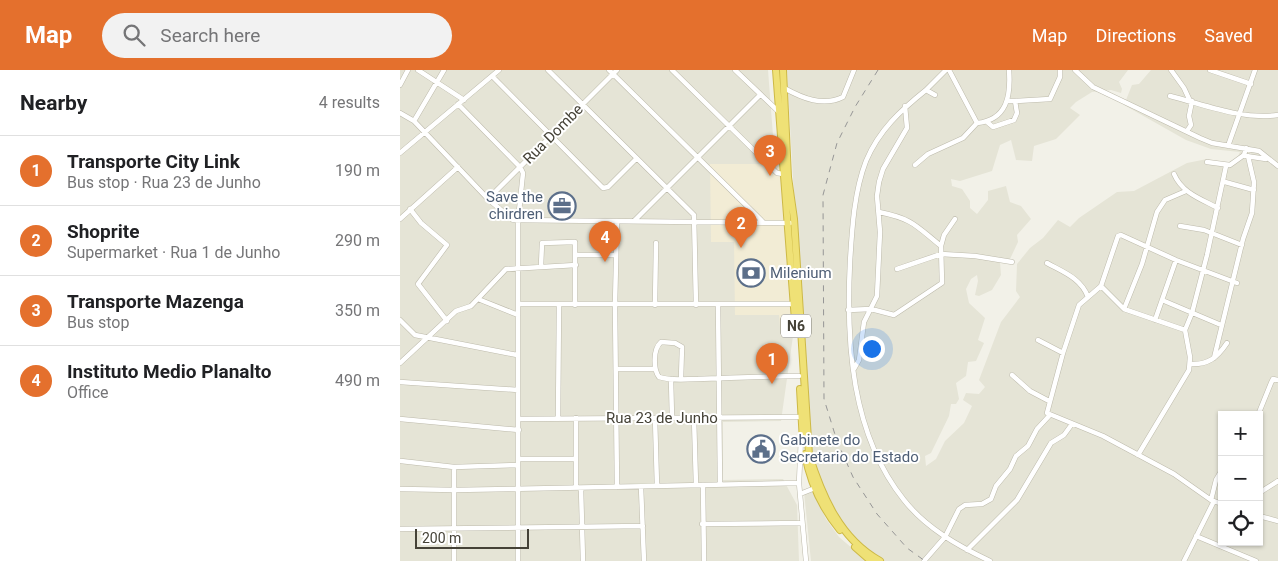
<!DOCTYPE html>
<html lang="en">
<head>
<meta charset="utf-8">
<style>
	:root { --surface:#fff; --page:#f2f2f2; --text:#202124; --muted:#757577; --line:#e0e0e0; --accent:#e4702d }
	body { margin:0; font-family:Roboto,sans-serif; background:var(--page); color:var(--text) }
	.controls { position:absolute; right:15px; bottom:15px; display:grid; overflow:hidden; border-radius:0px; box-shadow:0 1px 4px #0004 }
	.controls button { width:45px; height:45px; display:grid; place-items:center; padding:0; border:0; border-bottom:1px solid var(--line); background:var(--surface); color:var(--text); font:25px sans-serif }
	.scale { position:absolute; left:15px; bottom:12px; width:114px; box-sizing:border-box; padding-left:5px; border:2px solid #454237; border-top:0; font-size:14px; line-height:18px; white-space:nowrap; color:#454237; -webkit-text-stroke:4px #fff; paint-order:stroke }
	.you { position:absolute; left:471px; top:278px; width:18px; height:18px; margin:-12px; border:4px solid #fff; border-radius:50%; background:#1a73e8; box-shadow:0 0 0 8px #1a73e833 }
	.badge { display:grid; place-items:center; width:32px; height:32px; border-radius:50%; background:var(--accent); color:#fff; font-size:16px; font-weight:700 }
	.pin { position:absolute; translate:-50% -41px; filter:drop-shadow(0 1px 2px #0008) }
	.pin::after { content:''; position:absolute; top:26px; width:18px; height:15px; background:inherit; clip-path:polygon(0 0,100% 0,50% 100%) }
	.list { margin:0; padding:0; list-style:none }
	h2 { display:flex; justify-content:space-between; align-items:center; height:65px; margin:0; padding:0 20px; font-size:21px }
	h2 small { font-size:16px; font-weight:400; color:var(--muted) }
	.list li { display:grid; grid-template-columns:32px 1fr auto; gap:15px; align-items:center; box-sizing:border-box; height:70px; padding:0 20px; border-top:1px solid var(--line) }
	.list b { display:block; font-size:19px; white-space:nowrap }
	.list p { margin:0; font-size:16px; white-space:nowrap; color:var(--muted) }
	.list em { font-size:16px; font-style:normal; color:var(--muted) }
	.icon { flex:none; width:28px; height:28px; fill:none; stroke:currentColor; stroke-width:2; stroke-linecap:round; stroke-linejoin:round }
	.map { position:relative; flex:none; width:878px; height:491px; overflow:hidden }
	header { display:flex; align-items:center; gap:30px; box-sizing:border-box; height:70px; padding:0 25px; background:var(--accent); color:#fff }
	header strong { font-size:24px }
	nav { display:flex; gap:28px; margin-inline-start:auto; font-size:18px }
	.search { width:350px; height:45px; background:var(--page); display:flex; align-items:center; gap:12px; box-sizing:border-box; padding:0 18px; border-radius:28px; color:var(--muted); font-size:19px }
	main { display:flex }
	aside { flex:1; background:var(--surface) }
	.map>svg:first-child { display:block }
	.residential { fill:#e5e4d6; fill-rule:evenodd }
	.commercial { fill:#f2ecd5 }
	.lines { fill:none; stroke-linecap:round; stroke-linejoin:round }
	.minor-casing { stroke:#bdbaab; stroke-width:5.5 }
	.highway-casing { stroke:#cdb947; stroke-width:8 }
	.minor { stroke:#fff; stroke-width:4.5 }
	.highway { stroke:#efe176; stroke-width:6 }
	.rail { stroke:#969696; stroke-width:1; stroke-dasharray:6 6; stroke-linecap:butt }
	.labels { text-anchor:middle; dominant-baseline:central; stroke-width:4; stroke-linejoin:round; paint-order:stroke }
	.shield { fill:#fff; stroke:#7d7b73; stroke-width:1 }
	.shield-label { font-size:14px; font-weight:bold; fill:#454237 }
	.street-label { font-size:15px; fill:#454237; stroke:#fff }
	.service-label { font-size:15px; fill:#4e5e75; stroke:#fff; text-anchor:start }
</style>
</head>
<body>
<header>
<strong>Map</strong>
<div class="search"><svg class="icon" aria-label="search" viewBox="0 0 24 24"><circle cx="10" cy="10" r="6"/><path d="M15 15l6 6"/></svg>Search here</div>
<nav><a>Map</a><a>Directions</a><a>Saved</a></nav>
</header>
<main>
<aside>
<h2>Nearby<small>4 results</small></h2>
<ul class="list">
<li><span class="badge">1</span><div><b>Transporte City Link</b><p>Bus stop · Rua 23 de Junho</p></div><em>190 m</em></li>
<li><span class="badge">2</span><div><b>Shoprite</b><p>Supermarket · Rua 1 de Junho</p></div><em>290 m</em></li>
<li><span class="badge">3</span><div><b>Transporte Mazenga</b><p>Bus stop</p></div><em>350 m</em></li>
<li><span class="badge">4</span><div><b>Instituto Medio Planalto</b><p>Office</p></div><em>490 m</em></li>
</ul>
</aside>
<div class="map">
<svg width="878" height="491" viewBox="0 0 878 491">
	<rect width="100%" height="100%" fill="#f2f1e8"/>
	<path class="residential" d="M0,0H368L375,92L381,94L311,172H334L380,245L381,267L393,266L381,351L323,352V410L383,409L397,435L399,491H0Z
		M387,0H728L719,12L722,19L721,23L711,20L692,22L676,32L670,38L680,45L656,69L634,76L632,91L616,90L611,70L600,75L592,101L560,111L551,109L552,116L562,119L570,131V138L577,144L588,130V121L606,116L610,132L621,136L631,149L617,165L618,172L610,189L600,192L601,205L592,220L579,226L575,225L578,211L577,205L571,209L566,219L569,233L585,248L578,270L584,273L576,291L568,292L566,306L556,313L559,329L556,334H551L549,346L531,383L525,386L526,396L536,389L545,371L564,353L572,336L563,330L566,323L579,324L585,317L579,310L601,252L620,227L616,221L617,194L630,178L643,168L658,150L670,157L679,148L717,122L734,121L787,93L807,89L823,94L837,89L840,82L811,79L786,70L724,35L732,15L739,14L751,0H878V491H484L462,477L440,451L419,412L407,363ZM822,345H859V472H822Z
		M413,420L426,449L439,467L467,491H411L404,422Z"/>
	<path class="commercial" d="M310,94H381L391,178L393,266L381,267L379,245H335L334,172H311Z"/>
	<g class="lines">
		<g class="minor-casing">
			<path id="minor" d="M18,0L64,30
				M148,0L294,145L296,235
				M209,0L363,152
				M272,0L377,103L383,104
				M335,0L378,41
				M549,0L577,53
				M675,0L693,17L800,68L812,73L859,81L878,96
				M771,0L784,18L790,31
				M810,0L851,14
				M92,6L203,118L208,117L236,89
				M0,15L8,0
				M384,18C402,28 423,37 443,27L454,0
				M526,20C501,40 479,60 466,91C454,122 452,159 450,192C446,272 451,364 504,430C526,458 558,476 590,491
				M535,25L526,20L546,0
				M770,26C806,35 841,50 878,45
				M615,31L650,29L660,7V0
				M58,34L120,97L123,103L118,151V491
				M0,43L14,51L88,129L113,150L390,153
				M14,51L44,0
				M587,52L593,57L614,50L617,43L615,31H607
				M787,61L791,55L789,46L792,31
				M828,76L855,0
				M0,83L99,0
				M846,86L866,89
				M807,92L830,95L844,85L846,78
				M515,95L528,84L563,68L577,53C607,50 611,26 609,0
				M774,104C782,123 801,129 818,138
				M825,112L854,120
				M88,129L217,0
				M10,139L21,153L47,175L18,214L47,251
				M479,142C513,149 515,155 541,176
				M0,149L58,97
				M217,151L215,235L217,417
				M234,151L360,25
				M780,156L804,160L842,175
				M176,185H216
				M647,193C663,202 681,208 688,227
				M141,196L142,173L175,172V235
				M497,199L541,184L575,186L612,192
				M701,216L679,235L663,283L647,343L703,366L774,404L811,430L822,434
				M78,229L118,245
				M762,230L821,255
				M118,234H394
				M318,234L320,414
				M255,235L256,173
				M724,239L742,194L757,142L765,130L786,121
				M448,240L471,239L494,245L542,213L541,176L544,165L555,149
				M0,250L15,265L117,285
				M755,250L776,190
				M785,260L792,243L807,185L826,96
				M638,270L663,283
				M814,288L843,169L852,143L854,112L848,86
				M0,293L56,241L71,236L106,199L176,195
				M790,294C808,295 817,288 827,273
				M216,299H255
				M454,299L459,290L464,252L477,226L480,162L477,126L479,112L483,99L507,58L505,36
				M612,305L630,321L649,331
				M271,309L272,348
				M281,309L282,277L275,273L261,272C253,279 253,299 259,307C271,311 285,309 298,309C331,308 365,306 399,306
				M0,312L118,320
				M858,345L871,313L873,309L878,310
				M255,348L257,416
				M294,348L296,415
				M0,349L119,360
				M119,349L403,347
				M158,349L159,235
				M401,368L399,413L406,491
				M738,385L789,300L790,287L785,260L724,239L701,216L718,166L721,165L776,190L837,213
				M118,389H176
				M1,391L54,397L118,395
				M303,415L304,491
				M176,417V348
				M241,417L244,491
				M181,418L183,491
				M0,419L55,420L399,413
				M859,423L878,411
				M400,424L415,418
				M811,430L816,410L822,400
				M859,446L878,451
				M302,454L402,453
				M0,459L243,456
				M796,466L856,491
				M567,480L617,430L651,373L664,365L672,354
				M54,491V397
				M524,491L545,467L559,439L565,435L582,434L591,429L596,416L610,399L616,386L628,376L637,359L649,346
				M784,491L814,431"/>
		</g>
		<g class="highway-casing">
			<path id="highway" d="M376,0L396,264
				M383,0L388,107L394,149L409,385C422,426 440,469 480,491
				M400,319L403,372
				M405,384C410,412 422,438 440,460
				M455,477L471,491"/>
		</g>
		<use href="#minor" class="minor"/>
		<use href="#highway" class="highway"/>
		<path class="rail" d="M478,0L455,37L437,73L423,125L424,329L437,371L453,407L477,444L507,478L525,491"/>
	</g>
	<defs>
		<g id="office-ring" transform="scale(1.4375)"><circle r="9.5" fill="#fff" stroke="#5c6f8a" stroke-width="1.5"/><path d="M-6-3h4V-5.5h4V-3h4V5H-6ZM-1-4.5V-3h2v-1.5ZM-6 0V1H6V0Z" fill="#5c6f8a"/></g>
		<g id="bank-ring" transform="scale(1.4375)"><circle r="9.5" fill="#fff" stroke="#5c6f8a" stroke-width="1.5"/><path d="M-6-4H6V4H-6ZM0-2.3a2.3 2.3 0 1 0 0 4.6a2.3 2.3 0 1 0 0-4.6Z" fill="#5c6f8a"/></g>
		<g id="civic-ring" transform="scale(1.4375)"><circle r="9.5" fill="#fff" stroke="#5c6f8a" stroke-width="1.5"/><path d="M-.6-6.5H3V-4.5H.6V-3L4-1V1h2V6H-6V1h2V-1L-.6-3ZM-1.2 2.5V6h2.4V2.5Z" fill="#5c6f8a"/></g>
	</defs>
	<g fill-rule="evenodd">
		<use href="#office-ring" x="162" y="136"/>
		<use href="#bank-ring" x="351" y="203"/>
		<use href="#civic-ring" x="361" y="379"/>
	</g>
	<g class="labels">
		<rect class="shield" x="381" y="244.5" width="30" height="23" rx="4"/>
		<g class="shield-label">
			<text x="396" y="256">N6</text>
		</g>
		<g class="street-label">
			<text transform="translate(153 64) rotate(-45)">Rua Dombe</text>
			<text x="262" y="348">Rua 23 de Junho</text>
		</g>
		<g class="service-label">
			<text x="143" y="127" text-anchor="end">Save the<tspan x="143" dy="17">chirdren</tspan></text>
			<text x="370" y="203">Milenium</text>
			<text x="380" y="370">Gabinete do<tspan x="380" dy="17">Secretario do Estado</tspan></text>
		</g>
	</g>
</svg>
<div class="controls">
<button>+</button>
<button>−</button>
<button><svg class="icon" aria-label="locate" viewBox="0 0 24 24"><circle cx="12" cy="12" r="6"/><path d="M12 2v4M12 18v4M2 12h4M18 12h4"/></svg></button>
</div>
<div class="scale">200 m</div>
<div class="you"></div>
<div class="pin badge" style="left:372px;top:314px">1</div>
<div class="pin badge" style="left:341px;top:178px">2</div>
<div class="pin badge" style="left:370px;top:106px">3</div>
<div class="pin badge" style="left:205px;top:192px">4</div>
</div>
</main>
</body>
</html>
